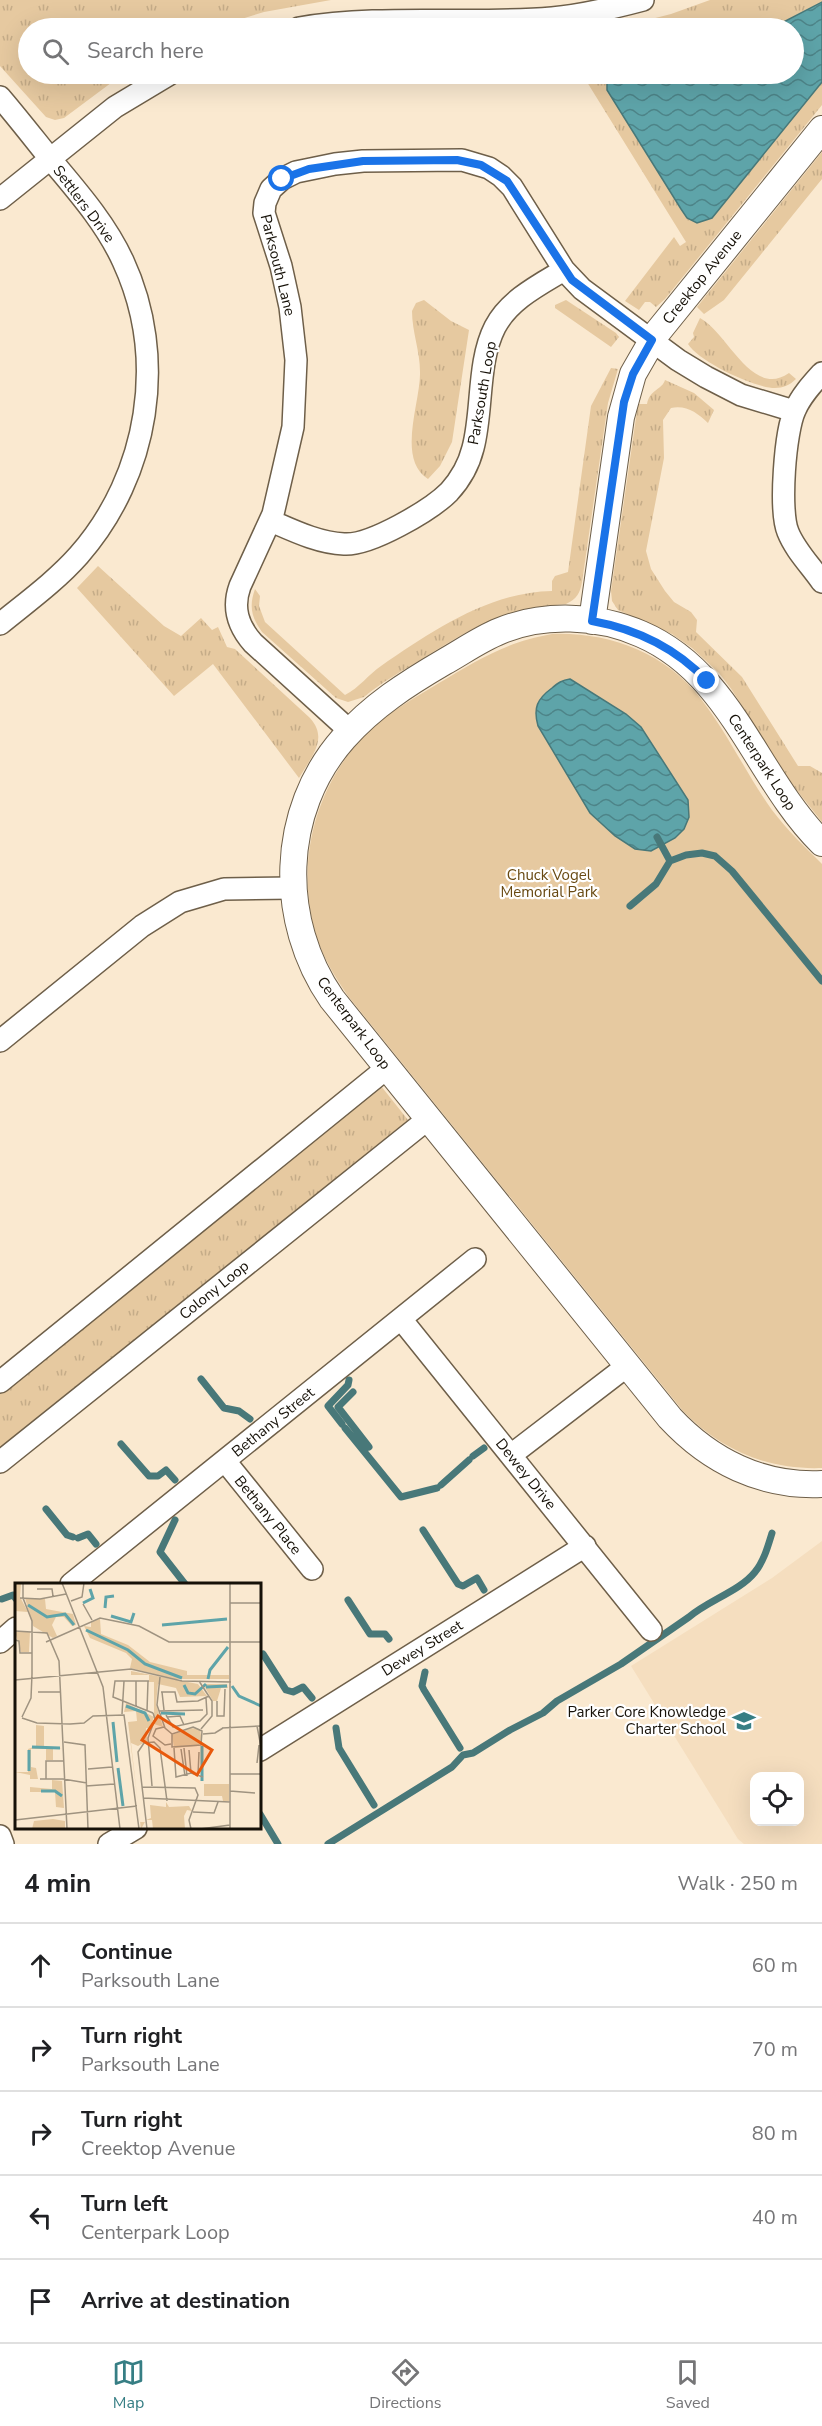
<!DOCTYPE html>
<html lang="en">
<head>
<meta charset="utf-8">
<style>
	:root { --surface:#fff; --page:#f6f6f6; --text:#202124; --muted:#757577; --line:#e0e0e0; --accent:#367e84 }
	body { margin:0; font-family:"Nunito Sans",sans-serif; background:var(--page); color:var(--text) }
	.controls { position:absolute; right:18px; bottom:18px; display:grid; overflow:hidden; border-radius:12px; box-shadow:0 6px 24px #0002 }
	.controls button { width:54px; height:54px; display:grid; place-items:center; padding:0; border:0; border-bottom:2px solid var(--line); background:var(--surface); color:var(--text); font:30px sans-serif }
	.stop { position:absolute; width:18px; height:18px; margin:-14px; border:4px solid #1a73e8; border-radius:50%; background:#fff }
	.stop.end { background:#1a73e8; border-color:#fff; box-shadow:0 2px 6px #0008 }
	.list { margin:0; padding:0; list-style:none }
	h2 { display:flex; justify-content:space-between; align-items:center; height:78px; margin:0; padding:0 24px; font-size:26px }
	h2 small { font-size:20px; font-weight:400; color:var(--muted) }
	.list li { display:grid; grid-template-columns:39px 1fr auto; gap:18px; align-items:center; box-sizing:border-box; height:84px; padding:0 24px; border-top:2px solid var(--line) }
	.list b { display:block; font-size:22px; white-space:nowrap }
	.list p { margin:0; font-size:20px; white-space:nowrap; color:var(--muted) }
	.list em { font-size:20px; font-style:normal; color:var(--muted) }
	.icon { flex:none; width:33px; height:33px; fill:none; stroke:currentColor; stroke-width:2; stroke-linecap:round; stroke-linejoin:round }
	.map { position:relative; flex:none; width:822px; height:1844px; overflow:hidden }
	.search { position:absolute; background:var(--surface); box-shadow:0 6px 24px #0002; left:18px; right:18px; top:18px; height:66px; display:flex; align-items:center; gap:15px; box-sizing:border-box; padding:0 21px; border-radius:33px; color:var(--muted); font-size:22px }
	.sheet { height:498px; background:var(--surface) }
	nav { display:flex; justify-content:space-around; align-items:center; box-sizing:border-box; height:84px; border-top:2px solid var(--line); background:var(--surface); font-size:16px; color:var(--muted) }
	nav a { display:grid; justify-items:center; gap:3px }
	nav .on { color:var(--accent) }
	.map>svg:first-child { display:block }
	.built { fill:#f5debf; fill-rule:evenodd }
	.grass { fill:url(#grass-tufts) }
	.park { fill:#e6c9a0 }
	.water { fill:url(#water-waves); stroke:#487879; stroke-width:1.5 }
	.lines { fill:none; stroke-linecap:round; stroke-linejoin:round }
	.stream { stroke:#487879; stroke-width:7 }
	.minor-casing { stroke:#6e5f49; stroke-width:24 }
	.tertiary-casing { stroke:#6e5f49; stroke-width:28 }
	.minor { stroke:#fff; stroke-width:21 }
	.tertiary { stroke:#fff; stroke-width:26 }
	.route { stroke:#1a73e8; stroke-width:8 }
	.labels { text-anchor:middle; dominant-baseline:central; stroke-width:4.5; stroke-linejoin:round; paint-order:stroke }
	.street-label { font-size:15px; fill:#161108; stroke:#fff }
	.park-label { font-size:15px; fill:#684912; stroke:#fff }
	.poi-label { font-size:15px; fill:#161108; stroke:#fff; text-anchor:end }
	.inset-river { fill:none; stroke:#5ea4a9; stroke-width:3 }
	.inset-road { fill:none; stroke:#9f9380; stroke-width:1.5 }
	.view { fill:#e8590c; fill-opacity:0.15; stroke:#e8590c; stroke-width:3 }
	.inset-edge { fill:none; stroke:#161108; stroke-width:3 }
</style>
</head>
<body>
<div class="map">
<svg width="822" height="1844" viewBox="0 0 822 1844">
	<defs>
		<pattern id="grass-tufts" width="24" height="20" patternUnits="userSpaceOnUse" patternTransform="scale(1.5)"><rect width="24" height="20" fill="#e6c9a0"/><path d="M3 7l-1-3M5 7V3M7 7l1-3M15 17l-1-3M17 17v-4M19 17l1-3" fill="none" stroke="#c5ac88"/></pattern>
		<pattern id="water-waves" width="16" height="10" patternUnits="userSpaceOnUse" patternTransform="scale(1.5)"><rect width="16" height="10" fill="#5ea4a9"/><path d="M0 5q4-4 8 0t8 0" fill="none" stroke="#4d8488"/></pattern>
	</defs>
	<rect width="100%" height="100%" fill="#fae9d0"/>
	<path class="built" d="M822,1541V1844H744L738,1839L631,1666L772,1578ZM754,1776H800V1822H754Z"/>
	<path class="grass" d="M0,0H331L264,12L212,28H28V74H123L64,118L55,120L46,117L0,66Z
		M710,0H822V105L665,299L656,307L650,302H645L639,310L625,301L674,237L680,246L686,242L582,74H794V28H616L671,14Z
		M822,152V179L724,300L704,314L697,307Z
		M424,300L451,321L469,330L452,442L440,466L428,479C396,459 421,401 420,372C420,351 412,332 412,311L416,303Z
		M566,300L616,333L619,337L611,347L555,308V305Z
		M700,318C728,333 752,399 789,373L796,379C790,385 783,388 775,388C754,388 698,361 688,344L694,337L693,333Z
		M611,368L618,369L608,403L582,582C580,593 577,599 566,604C504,608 473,627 422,659C402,671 382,682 364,697L348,702L336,698L262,632C251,617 249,606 255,589L260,596L259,606L265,622L345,695C359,688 369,674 381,666C432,631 489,592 552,591V581L555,576L568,572L591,406Z
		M665,380L694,393L714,410L708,423C697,413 687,405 671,408L663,420L664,458L646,551L651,569L665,591L674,602L691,612L697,620L696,632L742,677L798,766H810L822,773V822L787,778L732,690L719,673L692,648L672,634L618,610L612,601L611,591L638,404H647C650,389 662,390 665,380Z
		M98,566L164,626L181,636L201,618L212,630L218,627L227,647L235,649L310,718C329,739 311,757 299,778L213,664L174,696L77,588Z
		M381,1086L408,1120L405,1123L0,1449V1393Z"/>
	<path class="park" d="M552,634C608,632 665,652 701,699C728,734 747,775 772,810C787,830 805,847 822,864V1468C767,1470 721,1450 683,1411L348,996C335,977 323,957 316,935C294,862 316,781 371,729C392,710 416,697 439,683C478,660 506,642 552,634Z"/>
	<path class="water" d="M822,2V82L712,218L697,223L687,218L681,209L607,90V77L611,74H794V28H772Z
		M570,679L626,714L641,727L688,800L689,817L684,829L675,838L651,851L635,849L615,836L590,813L538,726C533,708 537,699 552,688C558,683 562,680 570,679Z"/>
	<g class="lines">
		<path class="stream" d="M657,837L670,861
			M630,906L656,884L670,861L686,855L702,853L715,856L732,871L822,981
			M201,1379L224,1408L239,1411L250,1419
			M353,1392L338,1407L369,1447
			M342,1424L328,1406L348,1385L349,1380
			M345,1428L401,1497L437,1488
			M121,1444L149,1476H158L166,1470L175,1480
			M473,1456L484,1448
			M441,1485L469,1460
			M46,1509L67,1535L73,1537
			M175,1520L160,1552L185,1584
			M423,1530L458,1584L463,1586L477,1578L484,1590
			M78,1538L88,1534L96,1544
			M2,1599L13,1595L16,1599
			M348,1600L370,1634H385L389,1639
			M263,1654L286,1690L293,1692L303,1687L312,1698
			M425,1672L422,1686L424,1690L460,1748
			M336,1728L339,1748L374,1805
			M260,1814L278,1844
			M328,1844L452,1767L463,1755L473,1753L510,1730L543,1713L557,1701L621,1664L689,1617C709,1600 740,1591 755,1572C764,1561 768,1546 772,1533"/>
		<g class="minor-casing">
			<path id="minor" d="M299,28C383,14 468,25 552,18C583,15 613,8 643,0
				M0,97C18,118 35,140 52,161C78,192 106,224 123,261C168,358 149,475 79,555C56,581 27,602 0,624
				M0,199L115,107L170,74
				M822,373C812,384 801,396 795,410C785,431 779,511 788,532C795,550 811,566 822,582
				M271,521C294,531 319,543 344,544C370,546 431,510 449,492C460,480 469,464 473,448C483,411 477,362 495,327C509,300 539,285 564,270
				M350,731L253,643C238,626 232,608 240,586L273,514L293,427L296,360L290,307L281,266L264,213L265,203L271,189L282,179L296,172L335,164L363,161L462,160L489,168L501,176L512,187L564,270L582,289L678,360L706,377L741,395L794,411
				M0,1041L142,926L180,902L224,889L293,888
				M401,1319L651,1630
				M0,1382L387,1068
				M511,1455L627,1366
				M225,1461L312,1569
				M0,1462L428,1119
				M71,1584L475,1259
				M0,1642L16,1628
				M260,1750L585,1546
				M0,1836L3,1844
				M109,1844L136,1828"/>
		</g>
		<g class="tertiary-casing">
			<path id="tertiary" d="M592,621L621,417L633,374L656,334L822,129
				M822,843C756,778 732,673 641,634C598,615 543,613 500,631C480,639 462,652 444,662C408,683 372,706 344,738C279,811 278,921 332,999L670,1418C710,1461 762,1487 822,1484"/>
		</g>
		<use href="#minor" class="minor"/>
		<use href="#tertiary" class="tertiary"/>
	</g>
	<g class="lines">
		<path class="route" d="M282,179L309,169L363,161L457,160L481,165L507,181L572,280L652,340L633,374L624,402L592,621C636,629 675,647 707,681"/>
	</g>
	<defs>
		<g id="school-bare" transform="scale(1.8)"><path d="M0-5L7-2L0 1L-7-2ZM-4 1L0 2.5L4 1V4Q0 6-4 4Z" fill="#367e84" stroke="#fff" stroke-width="2.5" paint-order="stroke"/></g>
	</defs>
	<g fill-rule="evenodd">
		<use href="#school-bare" x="744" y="1721"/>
	</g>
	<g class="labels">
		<g class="street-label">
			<text transform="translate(84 204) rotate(53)">Settlers Drive</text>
			<text transform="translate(278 265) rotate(76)">Parksouth Lane</text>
			<text transform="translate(702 277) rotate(-51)">Creektop Avenue</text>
			<text transform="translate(482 393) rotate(-80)">Parksouth Loop</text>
			<text transform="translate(762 762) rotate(57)">Centerpark Loop</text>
			<text transform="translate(354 1023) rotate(53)">Centerpark Loop</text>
			<text transform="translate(214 1290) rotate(-39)">Colony Loop</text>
			<text transform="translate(273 1422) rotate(-39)">Bethany Street</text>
			<text transform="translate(526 1474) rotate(51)">Dewey Drive</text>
			<text transform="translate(268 1515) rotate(51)">Bethany Place</text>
			<text transform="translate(422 1648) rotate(-32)">Dewey Street</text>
		</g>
		<g class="park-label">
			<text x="549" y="875">Chuck Vogel<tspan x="549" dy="17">Memorial Park</tspan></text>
		</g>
		<g class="poi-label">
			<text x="726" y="1712">Parker Core Knowledge<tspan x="726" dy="17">Charter School</tspan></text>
		</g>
	</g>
	<g transform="translate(15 1583)">
		<rect width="246" height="246" fill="#fae9d0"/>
		<path d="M0,0H6L5,14L13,29L0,28ZM10,15L30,16L31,26L58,31L61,42L57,43L49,34H41L37,42L42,53L38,55L18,43ZM85,36L86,51L113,62L135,79L172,88V92H214V96H159L115,85L117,76L111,70L75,55L69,43L76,44V38ZM0,49H15L14,69H6ZM116,88L183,101L192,113L165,114L161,105L143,101L141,121L148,144L139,141V99H134V92H116ZM188,101H212L213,105H206L202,118H198ZM111,120L139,134L135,146L131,145L132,158L123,163L116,160L125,239H130L126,246L113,139L122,138L121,128L109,129ZM21,142L29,143V163L47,166H38V177H31V166H16V184L21,185L23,196H15V192L0,189H13V166L21,163ZM37,197L47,198L49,225L41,224L40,209H15V204L37,206ZM189,201H214V218H208L207,213H189ZM151,219L154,224L174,223L177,228L172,227L169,233L170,246H138L137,237H131L136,235L135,222L151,224Z" fill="#e6c9a0"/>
		<path d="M175,145L185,146L187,159L183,163L159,165L157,152ZM38,236L50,238V246H17L19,238Z" fill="#e6c9a0"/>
		<path class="inset-river" d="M68,20L78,15L75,6M13,22L32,34L50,31L59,42M90,25L91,14L99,13M96,33L116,39L119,30M147,42L212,36M71,47L113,67L130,81L167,95M193,96L195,87L213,64M169,102L173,110L180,111L191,101M217,103L224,113L246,123M191,104L212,103M111,123L130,130L134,138M146,130L170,131M98,139L102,179M17,164L45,165M103,185L108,223M14,188V167M187,198V163M26,208H40L47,213"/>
		<path class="inset-road" d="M47,0L88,104L105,246M22,6H37L38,13M5,15L25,16L51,11M56,18L67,14L69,0M215,20H246M68,21L77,37M0,48L32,50L44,78L52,246M0,57L4,58L5,70H17M31,59L85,35L124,43L154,59H246M145,94L142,122L150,145L157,151M0,97L116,86L167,98L216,99M134,98H100L98,114L138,130M184,98L197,118V133L186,146M23,109H46M146,109H160L162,119L183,118L194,113M147,109L149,127M202,118V133H209L210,106M121,123V98M132,128L133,98M144,128L188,127M107,131L109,98M151,132L158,144L185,138L192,131L191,115M7,134L16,115L17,91V38L8,15V0M152,134L165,133L169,142M7,135L22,140L55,141L69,140L78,133L109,132L124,246M242,143L246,164M149,144L141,146L138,153L150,162L156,161M178,144L187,148L186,162L157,164V151ZM207,145L246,143M188,151L200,150L208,145M49,159L70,162L73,246M159,165L161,194L176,190L188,194M169,165L172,193M166,166L170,193M174,167L176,190M242,180L244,162M73,186L97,184M215,191H246M183,192L184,169M25,196H48M31,196V178H49M48,196L72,200M71,203L99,201M137,203L133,155L140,136L138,130M127,204L180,205L183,212L174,237L176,246M215,208L240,210M128,215L215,219M178,229L199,230L203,219M0,237L122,223M132,246L123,169L129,160L139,159L145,165L152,218M185,246L215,242M215,246V0"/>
		<path class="view" d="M143,133L197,167L182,192L127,157Z"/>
		<rect width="246" height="246" class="inset-edge"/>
	</g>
</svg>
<div class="controls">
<button><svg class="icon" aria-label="locate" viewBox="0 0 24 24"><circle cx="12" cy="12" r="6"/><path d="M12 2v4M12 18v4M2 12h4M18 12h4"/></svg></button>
</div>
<div class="stop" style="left:282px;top:179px"></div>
<div class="stop end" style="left:707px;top:681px"></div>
<div class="search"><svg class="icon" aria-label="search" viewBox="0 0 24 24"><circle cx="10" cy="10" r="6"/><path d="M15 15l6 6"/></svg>Search here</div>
</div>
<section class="sheet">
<h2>4 min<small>Walk · 250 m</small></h2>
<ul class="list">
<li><svg class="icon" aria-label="ahead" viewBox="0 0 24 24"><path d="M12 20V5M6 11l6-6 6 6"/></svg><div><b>Continue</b><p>Parksouth Lane</p></div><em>60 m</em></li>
<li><svg class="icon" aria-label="right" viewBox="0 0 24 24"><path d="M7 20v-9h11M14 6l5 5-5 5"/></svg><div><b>Turn right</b><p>Parksouth Lane</p></div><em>70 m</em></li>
<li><svg class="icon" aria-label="right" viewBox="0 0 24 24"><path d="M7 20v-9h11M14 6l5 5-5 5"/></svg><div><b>Turn right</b><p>Creektop Avenue</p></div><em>80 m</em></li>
<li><svg class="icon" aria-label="left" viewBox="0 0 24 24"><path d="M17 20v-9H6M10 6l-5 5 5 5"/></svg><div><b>Turn left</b><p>Centerpark Loop</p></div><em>40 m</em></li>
<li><svg class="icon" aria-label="arrive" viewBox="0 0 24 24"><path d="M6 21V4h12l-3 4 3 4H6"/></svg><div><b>Arrive at destination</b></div></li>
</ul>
</section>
<nav>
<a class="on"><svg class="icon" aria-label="map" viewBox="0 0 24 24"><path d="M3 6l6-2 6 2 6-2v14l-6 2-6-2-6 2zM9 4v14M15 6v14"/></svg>Map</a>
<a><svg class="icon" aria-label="directions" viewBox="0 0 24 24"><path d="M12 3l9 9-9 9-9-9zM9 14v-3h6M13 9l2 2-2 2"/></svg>Directions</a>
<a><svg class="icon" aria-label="saved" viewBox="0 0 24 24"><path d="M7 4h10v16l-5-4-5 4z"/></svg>Saved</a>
</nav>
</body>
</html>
